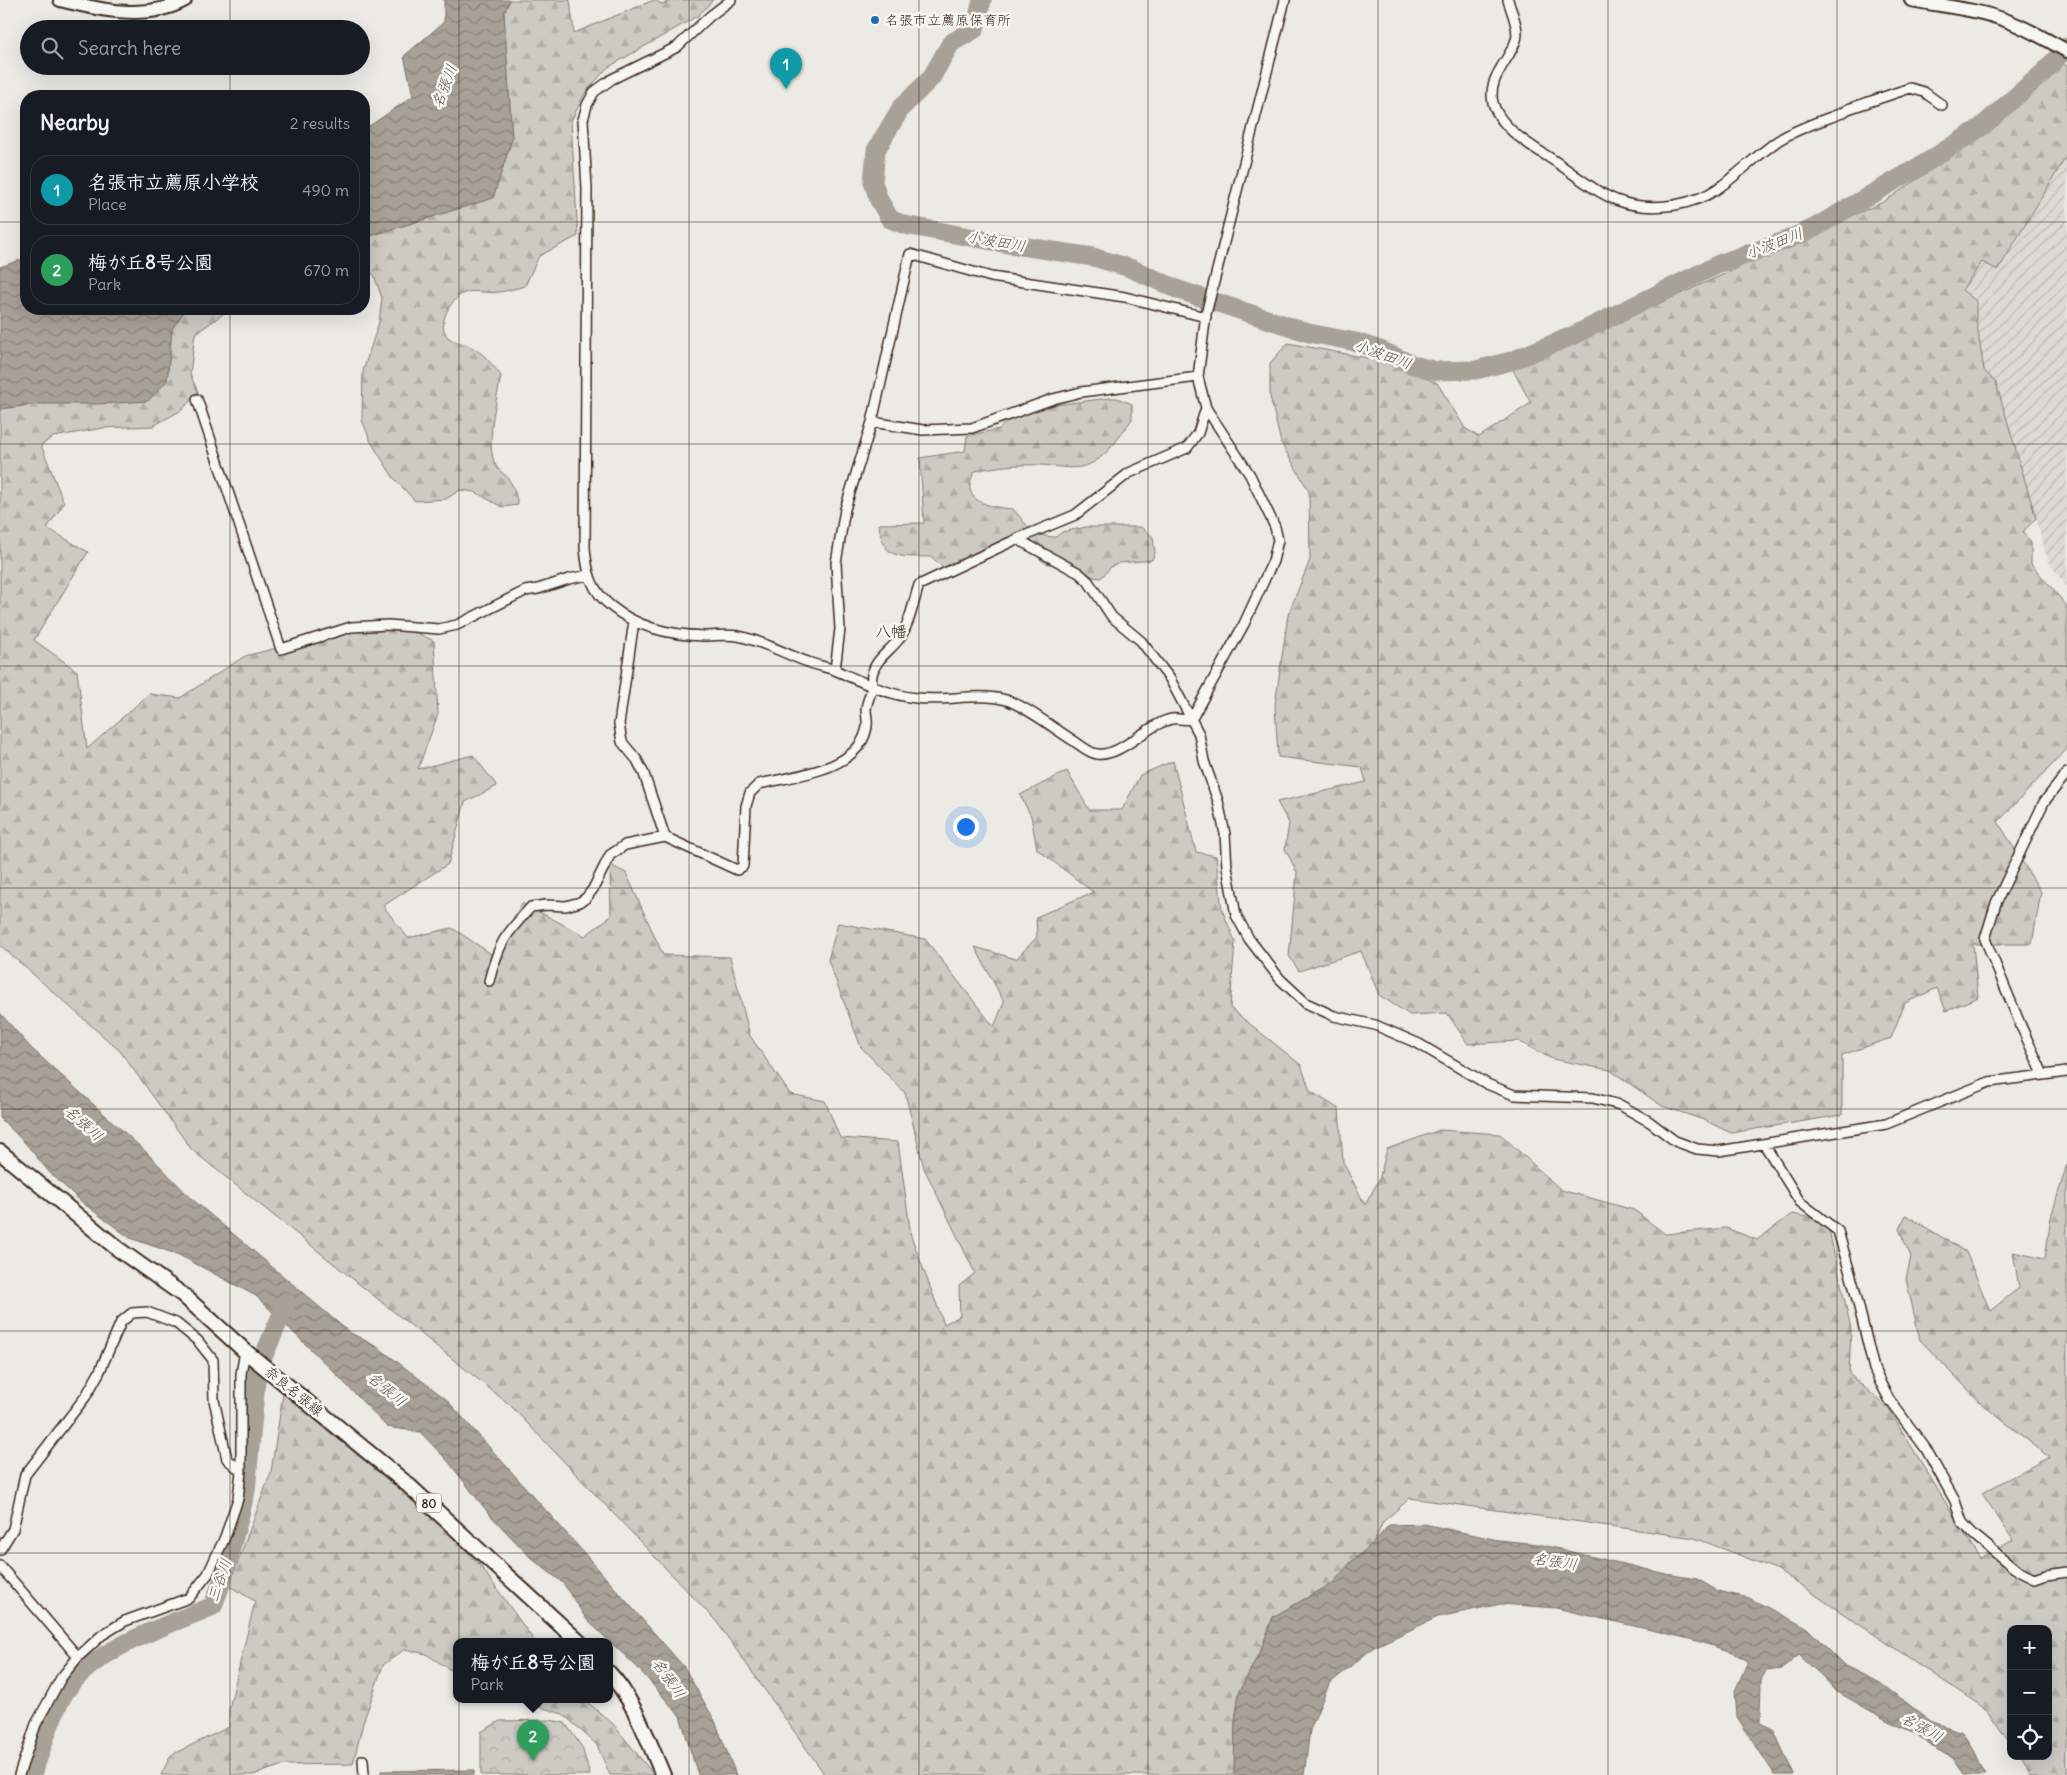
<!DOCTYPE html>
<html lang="en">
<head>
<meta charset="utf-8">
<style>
	:root { --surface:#171b24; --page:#20242c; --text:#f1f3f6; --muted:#9ea1a6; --line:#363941; --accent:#0b8043 }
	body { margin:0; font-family:Delius,"Klee One",sans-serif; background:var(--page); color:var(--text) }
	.controls { position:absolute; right:15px; bottom:15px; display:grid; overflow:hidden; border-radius:10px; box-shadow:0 5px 20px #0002 }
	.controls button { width:45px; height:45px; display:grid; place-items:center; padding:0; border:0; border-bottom:1px solid var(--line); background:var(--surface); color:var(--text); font:25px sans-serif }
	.you { position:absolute; left:965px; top:826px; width:18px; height:18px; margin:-12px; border:4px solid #fff; border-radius:50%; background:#1a73e8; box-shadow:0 0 0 8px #1a73e833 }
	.badge { display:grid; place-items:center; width:32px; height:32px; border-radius:50%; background:var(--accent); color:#fff; font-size:16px; font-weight:700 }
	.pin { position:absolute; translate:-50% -41px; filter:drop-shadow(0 1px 2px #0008) }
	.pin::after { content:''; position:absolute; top:26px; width:18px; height:15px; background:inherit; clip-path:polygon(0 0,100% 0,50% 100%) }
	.popup { position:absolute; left:453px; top:1638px; width:160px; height:65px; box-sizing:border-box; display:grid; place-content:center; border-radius:10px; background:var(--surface); filter:drop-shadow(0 1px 4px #0005); font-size:16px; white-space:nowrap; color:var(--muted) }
	.popup b { font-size:19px; color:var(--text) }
	.popup::after { content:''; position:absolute; left:50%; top:100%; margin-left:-10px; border:10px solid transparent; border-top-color:var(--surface) }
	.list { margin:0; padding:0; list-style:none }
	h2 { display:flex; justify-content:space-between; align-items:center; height:65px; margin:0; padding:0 20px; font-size:21px }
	h2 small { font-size:16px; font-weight:400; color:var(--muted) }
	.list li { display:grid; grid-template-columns:32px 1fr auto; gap:15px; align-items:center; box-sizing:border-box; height:70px; margin:0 10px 10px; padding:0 10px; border:1px solid var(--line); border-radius:20px }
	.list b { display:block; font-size:19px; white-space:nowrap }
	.list p { margin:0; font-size:16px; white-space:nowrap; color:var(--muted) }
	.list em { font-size:16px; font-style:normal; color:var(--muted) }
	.icon { flex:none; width:28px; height:28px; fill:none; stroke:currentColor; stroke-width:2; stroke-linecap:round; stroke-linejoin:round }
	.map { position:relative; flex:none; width:2067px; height:1775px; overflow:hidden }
	.search { position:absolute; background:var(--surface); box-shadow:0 5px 20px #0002; left:20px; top:20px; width:350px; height:55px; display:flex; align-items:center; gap:12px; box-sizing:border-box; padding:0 18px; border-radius:28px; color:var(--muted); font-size:19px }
	.panel { position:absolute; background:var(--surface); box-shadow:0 5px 20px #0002; left:20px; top:90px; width:350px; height:225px; border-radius:20px }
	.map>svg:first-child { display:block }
	.industrial { fill:url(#industrial-furrows) }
	.forest { fill:url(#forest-firs); stroke:#847a71 }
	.park { fill:url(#park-crowns); stroke:#847a71 }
	.water { fill:url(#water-waves); stroke:#7c7167 }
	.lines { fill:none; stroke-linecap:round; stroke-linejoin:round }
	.river { stroke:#a8a198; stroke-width:19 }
	.street-casing { stroke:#3b2a1e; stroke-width:12 }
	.secondary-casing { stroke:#3b2a1e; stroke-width:16 }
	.primary-casing { stroke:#3b2a1e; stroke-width:18 }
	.street { stroke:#f6f6f2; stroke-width:9 }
	.secondary { stroke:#f6f6f2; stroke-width:12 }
	.primary { stroke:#f6f6f2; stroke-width:14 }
	.grid { fill:none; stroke:#3b2a1e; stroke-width:1; stroke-opacity:0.55 }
	.poi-dot { fill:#1f6fb2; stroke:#f6f6f2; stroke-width:2 }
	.labels { text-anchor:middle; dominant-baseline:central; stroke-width:5; stroke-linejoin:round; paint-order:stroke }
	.shield { fill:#f6f6f2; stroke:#73675e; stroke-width:1 }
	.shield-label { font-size:12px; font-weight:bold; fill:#3b2a1e }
	.poi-label { font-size:14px; fill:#3b2a1e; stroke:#f6f6f2; text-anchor:start }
	.street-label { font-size:14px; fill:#3b2a1e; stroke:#f6f6f2 }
	.water-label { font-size:15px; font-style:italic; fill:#615449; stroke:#f6f6f2 }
	.quarter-label { font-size:16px; fill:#3b2a1e; stroke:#f6f6f2 }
</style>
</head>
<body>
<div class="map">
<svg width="2067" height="1775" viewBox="0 0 2067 1775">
	<defs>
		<pattern id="industrial-furrows" width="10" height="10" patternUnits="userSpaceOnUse" patternTransform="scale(1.25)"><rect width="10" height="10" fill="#dcdad4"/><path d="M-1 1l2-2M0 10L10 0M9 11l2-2" fill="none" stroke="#bebbb6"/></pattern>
		<pattern id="forest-firs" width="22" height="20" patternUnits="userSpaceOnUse" patternTransform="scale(1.25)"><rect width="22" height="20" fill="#cdcac4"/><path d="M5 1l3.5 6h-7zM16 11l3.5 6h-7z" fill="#b1aea8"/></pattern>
		<pattern id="park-crowns" width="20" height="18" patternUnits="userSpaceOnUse" patternTransform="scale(1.25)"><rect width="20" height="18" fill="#cdcac4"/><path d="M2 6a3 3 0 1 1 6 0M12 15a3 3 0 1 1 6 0" fill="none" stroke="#b1aea8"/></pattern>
		<pattern id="water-waves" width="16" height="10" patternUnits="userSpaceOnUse" patternTransform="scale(1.25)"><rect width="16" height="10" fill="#a8a198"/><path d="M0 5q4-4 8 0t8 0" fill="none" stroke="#8a837b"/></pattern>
	</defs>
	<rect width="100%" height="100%" fill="#ebeae5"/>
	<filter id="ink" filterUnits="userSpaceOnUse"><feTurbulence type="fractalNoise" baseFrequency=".02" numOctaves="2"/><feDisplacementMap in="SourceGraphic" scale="10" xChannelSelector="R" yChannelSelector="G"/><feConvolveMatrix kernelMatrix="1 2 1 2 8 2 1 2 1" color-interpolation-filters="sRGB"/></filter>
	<g filter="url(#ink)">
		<path class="industrial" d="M2067,155V587L2048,561L1996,383L1984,370L1976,319V301L1962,290L1982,262L1998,270Z"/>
		<path class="forest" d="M510,0H570L574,33L654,0L662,4L673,0H713L699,15L607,68L585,93L571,121L578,236L539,256L525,286C517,288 507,291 499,292C488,294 473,289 464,293C450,299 435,326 449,338C455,343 461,342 467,345C481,350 493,365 501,376C497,399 484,445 496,466C498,470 503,473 507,477C514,486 516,495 518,505L502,507L475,492L460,490L446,499L415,501L393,477L371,442L362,420L363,371L379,322L382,298L374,275L364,269V238L493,198L512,139L504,13Z
			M2061,63L2067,66V155L1998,270L1982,262L1962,290L1976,301V319L1984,370L1996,383L2036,518L2023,532L2031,542V564L2067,606V749L1998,822L2041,892L2032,944H1973L1978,997L1946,1011L1937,988L1905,1003L1891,1038L1842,1055V1115L1731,1133L1704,1120L1662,1106L1610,1070L1552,1059L1518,1041L1468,1044L1447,1013L1410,1015L1379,995L1361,951L1299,971L1289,956L1297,872L1285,849L1289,823L1277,802L1366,782L1362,767L1278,757L1275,705L1288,615L1310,560L1309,491L1281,443L1270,396V363L1288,343L1389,362L1437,383L1465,428L1479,437L1531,403L1513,370L1885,201L1998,125Z
			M186,309H230L195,334L190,374L198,392L182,410L153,426L103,428L53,437L41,445L64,503L47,528L88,552L34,640L77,671L87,749L149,694L180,698L245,656L390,620L434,641L438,714L418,769L473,755L497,786L465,802L448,864L383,906L408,938L452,928L493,955L522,903L585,936L611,916L610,865L626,873L663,955L730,957L750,1036L790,1094L825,1101L840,1138L898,1142L911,1236L944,1324L960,1316L959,1286L975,1273L924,1168L905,1093L861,1047L828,960L838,923L925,939L994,1027L1004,1002L975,947L1016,959L1037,937L1036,917L1093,892L1037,849L1031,816L1020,795L1067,771L1089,810H1122L1140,775L1173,761L1196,852L1216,856L1222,910L1235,941L1230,1008L1301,1065L1310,1091L1339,1109L1343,1162L1365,1205L1379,1180L1387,1149L1440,1130L1500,1134L1561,1190L1634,1210L1665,1234L1726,1228L1757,1240L1792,1214L1827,1221L1851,1329L1849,1374L1888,1408L1980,1559L2013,1540L1982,1493L2049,1457L1983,1405L1920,1340L1906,1279L1911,1257L1899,1229L1906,1215L1966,1252L1990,1311L2019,1288L2013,1252L2045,1259L2051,1217L2067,1164V1775H2030L2018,1756H2048V1629H2011V1745L1987,1710L1778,1570L1695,1538L1410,1498L1383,1522L1374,1542L1351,1562L1333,1583L1273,1617L1262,1647L1239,1693L1235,1721L1234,1775H825L716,1621L510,1405L192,1150L120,1051L0,945V409L167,381L172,329Z
			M1109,398H1117L1132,404V419C1121,434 1110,453 1094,462C1077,472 1059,466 1041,465C1018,464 997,466 975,471C957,502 990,507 1013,509C1029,527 1030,536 1056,537L1062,532L1086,527H1141L1153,537L1155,553L1152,560L1120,563L1112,566L1101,578L1093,577L1072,564H1048L1041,560L1026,541L944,569L932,557C900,556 883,562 879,524L924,523L920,458L965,451L967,436L999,429L1015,415L1039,407Z
			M283,1394L387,1479L419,1502L480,1565L535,1642H457V1674L426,1654L405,1649L383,1665L363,1723L353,1764L283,1765L253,1775H161L171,1755L229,1727V1709L255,1601L229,1586L271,1472Z
			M516,1700H585L613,1724L654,1775H610L597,1745L563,1714Z"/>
		<path class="park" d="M550,1720L565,1723L582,1747L590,1775H481V1732L500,1721Z"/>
		<path class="water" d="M444,0H510L504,13L512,139L493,198L364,238V128L371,125L413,96L404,56L444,22Z
			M26,258V309H186L172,329L167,381L148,401L99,404H39L0,409V267Z
			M0,1013L31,1048L145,1151L192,1199L349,1332L379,1348L446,1399L577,1545L684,1667L715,1721L736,1775H698L680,1716L638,1668L587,1620L563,1583L532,1559L490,1515L447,1460L420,1432L387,1427L333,1371L256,1296L179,1255L130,1238L84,1204L50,1173L26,1144L0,1118Z
			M1424,1524L1498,1540L1538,1544L1666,1574L1697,1579L1718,1591L1749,1598L1807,1628L1845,1666L1880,1683L1932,1722L1962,1732L1976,1754L1985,1775H1963L1950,1757L1931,1746L1915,1733L1888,1721L1836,1691L1823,1677L1799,1655L1782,1669L1766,1671L1761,1680L1760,1723L1773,1729L1794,1775H1775L1737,1717L1735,1691L1748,1661L1732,1652L1690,1639L1556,1608L1501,1604L1438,1617L1374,1647L1329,1684L1310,1730L1304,1775H1234L1235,1721L1239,1693L1262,1647L1273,1617L1333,1583L1351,1562L1374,1542L1389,1525Z
			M474,1770V1775H381V1771Z"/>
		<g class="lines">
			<path class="river" d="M982,0L975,29L951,43L931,78L901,108L876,150L873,182L879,200L890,219L905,225L1008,244L1093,257L1130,268L1179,290L1309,333L1356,342L1380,350L1413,365L1437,371L1476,370L1511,361L1572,336L1719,264L1787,240L1814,228L1927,162L1980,128L2044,72L2067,47
				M32,1775C42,1749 49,1721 62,1697C89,1649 165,1627 213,1606L223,1579L246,1491L257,1371L287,1302"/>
			<g class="street-casing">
				<path id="street" d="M731,0L710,16L677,47L612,79L594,92L587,105L583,120L587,188L585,548C587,572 591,591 612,607C638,628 671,635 704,636C715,636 727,634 738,636C763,641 785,654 808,662C818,666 828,667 837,671C862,682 888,695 916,698C945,702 977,692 1006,700C1026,706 1056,730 1074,741C1080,745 1089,753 1097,754C1122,757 1148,723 1172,719C1177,718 1185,720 1191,720
					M1508,0C1511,11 1520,29 1516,40C1509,61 1487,78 1493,103C1501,131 1536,148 1559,164C1600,193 1621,213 1675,205C1691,202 1704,198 1717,189C1739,174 1757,155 1779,140C1798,128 1821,121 1842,113L1848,109L1910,88L1924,92L1942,105
					M197,399L281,649L351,627L388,625L439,629L457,625L525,591L538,589L569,579L588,575
					M872,422L923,430L972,428L1053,399L1081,392L1198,377
					M1017,539L1079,573L1088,581L1112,617L1141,641L1170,679L1199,734L1204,761L1218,801L1225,834L1227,867L1236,915L1249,939L1280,979L1306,1003L1334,1016L1375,1025L1419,1044L1487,1084L1514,1095L1593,1098L1620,1105L1650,1122L1675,1141L1697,1149L1719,1151L1886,1124L1989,1082L2067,1072
					M634,621L619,724L622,742L637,760L644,774L665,837
					M835,670L840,629L836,563L845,509L872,422L910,254L991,277L1125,297L1206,317
					M1191,720L1244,624L1273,561L1278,540L1275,527L1250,475L1206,408L1198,377L1206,314L1285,0
					M489,981C499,943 504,936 531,907L546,905L566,906L580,902L586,898L593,889L610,855L625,845L665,837L737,870L743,866L746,806L750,793L759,784C792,776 856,771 866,731C869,723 866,717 866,709C867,701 871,694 872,687C872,683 871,679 872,675C875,659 890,651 899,639C910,624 913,603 919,585L1017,539L1075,515L1129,473L1187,448L1198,433L1206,408
					M2043,1074L2021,1026L1985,939L1996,903L2044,802L2067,773
					M1764,1144L1800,1202L1838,1231L1854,1287L1874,1369L1880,1382L1889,1399L1926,1449L1955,1501L1962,1522L1974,1535L2018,1571L2034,1579L2046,1575L2067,1572
					M0,1550L13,1529L25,1475L86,1396L99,1373L121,1322L132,1313L147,1312L176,1323L198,1341L213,1360L214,1400L227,1459L241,1471
					M0,1566L78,1657
					M363,1760L364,1775
					M19,1775L36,1724L61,1678L78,1657L102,1635L125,1621L189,1598L208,1574L225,1537L238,1499L241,1471V1374L245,1351"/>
			</g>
			<g class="secondary-casing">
				<path id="secondary" d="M60,0C99,10 148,21 185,0
					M1911,0C1942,6 1975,9 2005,20C2027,28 2047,40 2067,51"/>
			</g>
			<g class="primary-casing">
				<path id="primary" d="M0,1152L118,1249L183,1295L245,1351L407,1484L579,1642
					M609,1673C634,1699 649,1743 663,1775"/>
			</g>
			<use href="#street" class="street"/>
			<use href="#secondary" class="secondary"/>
			<use href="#primary" class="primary"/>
		</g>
	</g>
	<path class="grid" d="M230,0V29M459,0V1775M689,0V1775M919,0V1775M1148,0V1775M1378,0V1775M1608,0V1775M1837,0V1775M230,66V96M0,222H26M364,222H2067M230,309V1775M0,444H2067M0,666H2067M0,888H2067M0,1109H2067M0,1331H2067M0,1553H2067"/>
	<circle class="poi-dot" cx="875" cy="20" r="5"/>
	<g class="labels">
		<rect class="shield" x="416.5" y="1493.5" width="25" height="19" rx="4"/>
		<g class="shield-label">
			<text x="429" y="1503">80</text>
		</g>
		<g class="poi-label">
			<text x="885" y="20">名張市立薦原保育所</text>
		</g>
		<g class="street-label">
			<text transform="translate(294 1391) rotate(39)">奈良名張線</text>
		</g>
		<g class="water-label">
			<text transform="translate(444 86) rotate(-69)">名張川</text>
			<text transform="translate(996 241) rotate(10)">小波田川</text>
			<text transform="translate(1774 243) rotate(-21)">小波田川</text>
			<text transform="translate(1383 354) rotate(20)">小波田川</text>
			<text transform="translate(84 1123) rotate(42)">名張川</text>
			<text transform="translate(387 1389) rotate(39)">名張川</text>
			<text transform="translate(1555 1561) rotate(8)">名張川</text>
			<text transform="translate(219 1580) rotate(-71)">三谷川</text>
			<text transform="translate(669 1678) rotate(55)">名張川</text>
			<text transform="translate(1922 1727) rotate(29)">名張川</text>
		</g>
		<g class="quarter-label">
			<text x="891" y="631">八幡</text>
		</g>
	</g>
</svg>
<div class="controls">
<button>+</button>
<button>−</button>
<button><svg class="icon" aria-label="locate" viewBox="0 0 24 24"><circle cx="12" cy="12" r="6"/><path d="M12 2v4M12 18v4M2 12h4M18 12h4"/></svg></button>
</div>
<div class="you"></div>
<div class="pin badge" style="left:786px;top:89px;background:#0f9aa8">1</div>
<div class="pin badge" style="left:533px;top:1761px;background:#2e9e5b">2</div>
<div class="popup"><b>梅が丘8号公園</b>Park</div>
<div class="search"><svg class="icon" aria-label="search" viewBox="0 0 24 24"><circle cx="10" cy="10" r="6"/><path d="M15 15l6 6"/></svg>Search here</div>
<section class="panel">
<h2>Nearby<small>2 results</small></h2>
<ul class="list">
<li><span class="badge" style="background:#0f9aa8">1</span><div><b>名張市立薦原小学校</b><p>Place</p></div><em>490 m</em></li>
<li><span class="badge" style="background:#2e9e5b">2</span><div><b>梅が丘8号公園</b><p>Park</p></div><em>670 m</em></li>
</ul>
</section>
</div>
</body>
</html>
